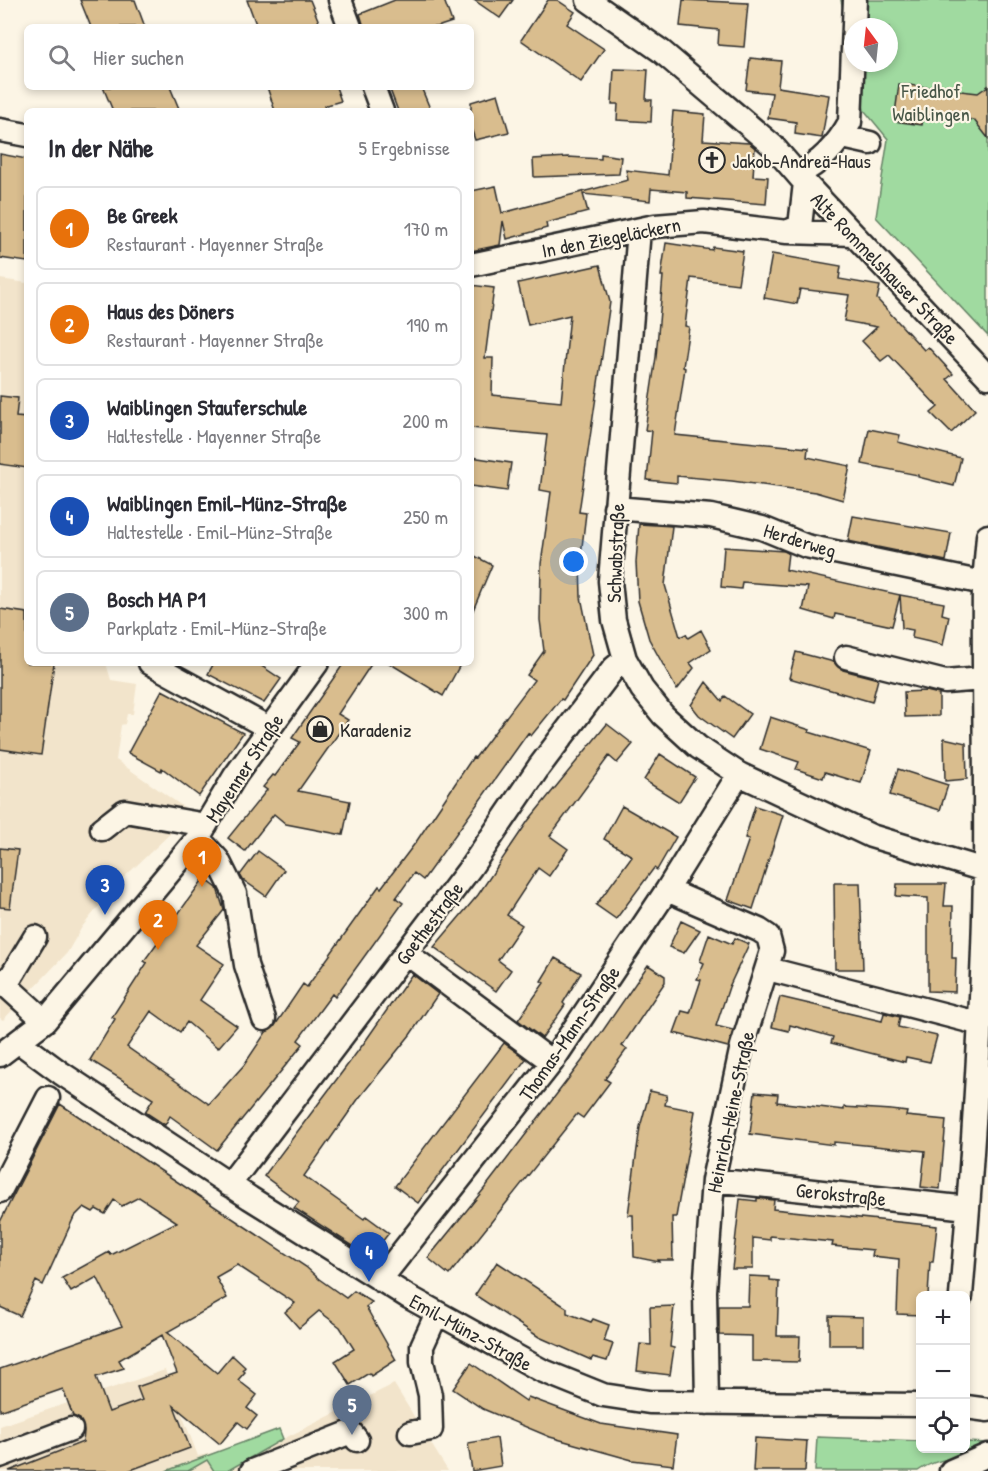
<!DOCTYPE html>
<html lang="de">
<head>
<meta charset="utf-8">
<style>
	:root { --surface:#fff; --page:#f2f2f3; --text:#2b2b33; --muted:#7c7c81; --line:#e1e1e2; --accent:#db2777 }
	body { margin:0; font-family:"Patrick Hand",sans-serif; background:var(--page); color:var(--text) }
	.controls { position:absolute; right:18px; bottom:18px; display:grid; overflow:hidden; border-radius:9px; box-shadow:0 3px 9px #0003 }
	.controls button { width:54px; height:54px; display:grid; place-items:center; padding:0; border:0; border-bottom:2px solid var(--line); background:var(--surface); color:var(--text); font:30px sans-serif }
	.compass { position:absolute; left:844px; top:18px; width:54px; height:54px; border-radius:50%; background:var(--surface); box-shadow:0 3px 9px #0003; rotate:345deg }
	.you { position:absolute; left:574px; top:562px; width:21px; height:21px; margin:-15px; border:4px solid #fff; border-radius:50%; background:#1a73e8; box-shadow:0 0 0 9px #1a73e833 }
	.badge { display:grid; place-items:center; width:39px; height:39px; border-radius:50%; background:var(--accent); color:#fff; font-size:20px; font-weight:700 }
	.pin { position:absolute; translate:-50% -50px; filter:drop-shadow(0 2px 3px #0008) }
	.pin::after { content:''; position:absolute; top:32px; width:21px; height:18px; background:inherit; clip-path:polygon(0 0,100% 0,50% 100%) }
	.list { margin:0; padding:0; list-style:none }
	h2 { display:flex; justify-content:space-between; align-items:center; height:78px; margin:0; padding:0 24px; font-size:26px }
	h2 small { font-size:20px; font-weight:400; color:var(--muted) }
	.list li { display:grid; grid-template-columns:39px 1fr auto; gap:18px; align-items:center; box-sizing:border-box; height:84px; margin:0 12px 12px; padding:0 12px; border:2px solid var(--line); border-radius:9px }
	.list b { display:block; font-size:22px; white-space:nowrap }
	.list p { margin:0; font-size:20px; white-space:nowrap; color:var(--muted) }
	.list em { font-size:20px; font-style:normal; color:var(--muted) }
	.icon { flex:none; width:33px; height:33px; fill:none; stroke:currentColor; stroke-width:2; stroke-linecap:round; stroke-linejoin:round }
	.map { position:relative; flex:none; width:988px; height:1471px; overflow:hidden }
	.search { position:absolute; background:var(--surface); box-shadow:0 3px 9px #0003; left:24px; top:24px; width:450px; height:66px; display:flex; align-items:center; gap:15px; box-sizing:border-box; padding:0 21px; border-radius:9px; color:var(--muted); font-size:22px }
	.panel { position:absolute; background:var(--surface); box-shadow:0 3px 9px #0003; left:24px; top:108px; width:450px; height:558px; border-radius:9px }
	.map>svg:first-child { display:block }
	.built { fill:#f2e4cb }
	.green { fill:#a0daa0; stroke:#668266; stroke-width:1.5 }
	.building { fill:#d9bd8e; stroke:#2b2b2b; stroke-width:1.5; fill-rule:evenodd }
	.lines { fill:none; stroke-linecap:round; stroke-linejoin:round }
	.minor-casing { stroke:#2b2b2b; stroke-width:27 }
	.minor { stroke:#fcf5e5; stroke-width:22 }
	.labels { text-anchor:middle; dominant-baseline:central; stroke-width:4.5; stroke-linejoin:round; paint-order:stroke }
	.park-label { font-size:20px; fill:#485748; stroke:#fcf5e5 }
	.poi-label { font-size:20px; fill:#2b2b2b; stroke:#fcf5e5; text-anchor:start }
	.street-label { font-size:20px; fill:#2b2b2b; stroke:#fcf5e5 }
</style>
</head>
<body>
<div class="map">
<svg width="988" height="1471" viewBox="0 0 988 1471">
	<rect width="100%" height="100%" fill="#fcf5e5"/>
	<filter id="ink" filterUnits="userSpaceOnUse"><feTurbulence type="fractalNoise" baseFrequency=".0167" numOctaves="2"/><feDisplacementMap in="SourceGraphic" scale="12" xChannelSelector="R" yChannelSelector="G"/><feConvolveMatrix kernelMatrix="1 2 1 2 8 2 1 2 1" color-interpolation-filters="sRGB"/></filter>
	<g filter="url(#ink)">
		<path class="built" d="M0,279L27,283V663H106L111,680L137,684L133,714H127L125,724L121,725L116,760L192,813L116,885L82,927L67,953L3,1020L0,1018Z
			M165,1370L198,1456L283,1439L394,1384L448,1471H0V1426Z"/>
		<path class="green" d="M841,0H988V336L876,217L888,139L864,110L854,63H889V27H853V56Z
			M279,1429L283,1439L227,1471H214L207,1460L188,1471H166Z
			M817,1437L920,1441V1448H966V1442L988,1443V1452C965,1458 939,1456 918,1471H815Z"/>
		<path class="building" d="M80,0H135L145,27H91Z
			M247,0H310L321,27H257Z
			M395,0H444L452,22L437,27H364L360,14Z
			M474,0H513L500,18Z
			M548,0H557L575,12L567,24L604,49L581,82L521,40Z
			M683,0L748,3L744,47L718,45L719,30L680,26Z
			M750,58L781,61L778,87L829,95L822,138L795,134L796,122L768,118L772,93L746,90Z
			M614,69L648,70L646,100H652L651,122L617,120L618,104H612Z
			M899,84L978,93L988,86V138L974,120L924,114L922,125L894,121Z
			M103,87H170L180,111H113Z
			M267,87H336L341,101L324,106L326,111H275Z
			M389,87H421L431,111H398Z
			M498,94L509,132L475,140L471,128V102Z
			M673,111L705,114L703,140L749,143L755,148L753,176L768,177L766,204L687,198V192L651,189L650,201L583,194L588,212L546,223L547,228L507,239L503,221L500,245L471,251V191L496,186L502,213L628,180L626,170L668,175Z
			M0,154L27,159V262L0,258Z
			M601,154L621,157L619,174L534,177L533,159L568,157L601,159Z
			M666,243L712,250L713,247L743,251L738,284L691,278L685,326L689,327L683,367L685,368L675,435L808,448L807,457L850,466L843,500L815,492L732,481L677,476V483L647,480L652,431L645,430L656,357L663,276H661Z
			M772,254L841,266L839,279L880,286L877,299L924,350L928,347L953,374L947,379L975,410L951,433L931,413L938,407L889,355L881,361L862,341L877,327L844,321L849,295L800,289L797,304L764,298Z
			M600,265L610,302L579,512L586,513L580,564L581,597L593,655L563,700L561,699L531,736L528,733L423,880L414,873L396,898L403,903L335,997L332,994L298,1040L303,1044L217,1150L170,1116L165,1125L145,1112L153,1099L90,1060L115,1019L112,1017L147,963L144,961L204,878L217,888L224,910L196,945L224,964L200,1000L237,1026L218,1048L187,1022L180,1032L151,1011L127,1047L209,1104L244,1065L266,1032L274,1027L303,984L307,987L379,886L381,888L416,842L473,757L475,758L534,680L527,675L544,651L540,620L541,564L551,492L540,490L547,435L471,428V285L494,288L485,358H493L492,395L561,402L570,315L528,325L518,283Z
			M0,396L18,398L16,417L27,418V468L0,464Z
			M869,429L900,435L898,442L961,458L954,486L918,477V475L862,464Z
			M471,457L511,463L507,491L471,486Z
			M853,516L951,533L946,561L848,541Z
			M639,524L672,526L665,585L680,637L686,634L688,638L701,630L711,649L690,663L694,668L677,690L649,639L638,601L636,562Z
			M724,547L784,551L788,553L786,570L900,595L892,626L835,614L834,619L803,610L808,587L742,582L741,589L721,587Z
			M471,554L492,565L471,615Z
			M900,595L944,603L942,614L949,616L943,645L912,638L913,630L902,628Z
			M0,609L27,613V663H54L41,755L0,749Z
			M796,652L834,662L843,670L878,679L872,702L789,678Z
			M214,663H257L281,679L264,703L208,674Z
			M344,663H372L338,714L348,720L298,791L350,801L343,835L286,824L274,814L245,851L228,838L267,790L263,787L273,775L275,776L300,742L292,738Z
			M389,663H461L443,696Z
			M706,682L722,701L725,696L750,714L732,739L699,715L691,705Z
			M162,690L243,733L199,796L162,768L161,771L128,753Z
			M926,691L939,694V716L905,717L904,692Z
			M770,717L810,730L809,732L871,751L861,783L825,772L823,778L796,769L799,762L760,749Z
			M607,724L633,744L617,763L609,756L550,836L568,849L549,876L538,868L507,915L522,925L498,960L511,970L496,991L434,947L478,895L528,821Z
			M944,738L966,743L967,779L945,781Z
			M660,754L695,777L679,802L644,780Z
			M898,769L948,785L940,810L890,795Z
			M622,806L676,837L657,870L654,868L616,919L596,905L632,856L604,839Z
			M755,806L783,815L753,909L728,900L749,839L745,838Z
			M0,848L18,850L10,908L0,907Z
			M258,851L284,870L266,896L243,880L240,875Z
			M834,883H860L863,969H835Z
			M897,884H946L944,906H953L952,958H956L955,992L928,991V898L896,896Z
			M681,921L700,930L684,953L669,947Z
			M709,934L732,944L735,938L749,944L729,987L716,1026L733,1030L728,1047L674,1033L682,1011L690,1013L701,980L697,979L704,963L700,961Z
			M555,958L581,973L563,1003L565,1005L542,1038L518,1020L544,983L541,981Z
			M648,965L665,976V982L622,1046L627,1049L605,1079L610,1082L583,1118L577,1114L449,1275L428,1258L484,1189L582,1061Z
			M412,974L438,994L410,1035L359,1098L304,1176L364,1219L366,1216L389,1233L370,1257L294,1208L299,1202L264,1176L364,1043Z
			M780,997L882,1021L884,1013L900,1017L898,1027L937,1036L930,1062L906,1057L905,1062L831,1043L833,1037L790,1025L789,1031L772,1027Z
			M504,1043L526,1059L418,1203L395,1186Z
			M650,1091L667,1095L665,1105L695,1111L676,1217H672L673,1260H658L659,1262L634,1257L633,1215H628L640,1127Z
			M755,1092L778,1094L777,1102L844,1110V1107L891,1110L907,1112L906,1116L946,1120L940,1189L921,1187L925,1151L834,1142V1145L750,1134Z
			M60,1104L306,1267L319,1279L346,1298L354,1291L372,1302L366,1307L396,1360L371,1376L369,1373L350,1385L335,1361L354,1349L340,1327L319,1311L299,1328L285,1312L295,1303L237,1265L216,1277L227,1298L167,1332L217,1373L232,1355L245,1367L243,1370L245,1372L238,1380L257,1395L247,1408L257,1416L247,1429L238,1422L220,1444L174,1406L190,1448L128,1471H9L83,1442L84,1431L80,1419L73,1416L63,1389L0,1411V1369L122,1326L97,1277L71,1292L62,1278L109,1252L111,1255L177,1222L139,1197L122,1206L114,1200L105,1214L96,1209L93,1212L84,1207L74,1217L43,1285L36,1281L20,1316L0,1307V1222ZM162,1335L177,1373L137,1387L142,1400L109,1412L96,1377L124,1368L119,1360Z
			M757,1198L774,1200L773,1209L937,1226L933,1262H930L928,1296H921V1315L897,1314L899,1259L872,1256L873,1250L832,1246L833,1242L770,1236V1240L753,1238V1269H732L740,1199L757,1201Z
			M497,1262L567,1308V1313L591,1322L593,1319L609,1325L604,1341L613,1344L607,1361L593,1357L591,1360L539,1337L475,1295Z
			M749,1276L770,1277V1280L779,1281L777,1336H800L799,1362L752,1361V1336L719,1335V1306H748Z
			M674,1306L670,1347L674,1348L670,1375L637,1371L640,1344L651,1345L650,1307Z
			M829,1316L863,1317V1345H829Z
			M471,1363L526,1401L528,1397L601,1424L677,1435L673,1465L632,1460L550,1437L483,1409L453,1389Z
			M497,1438L501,1466L472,1471L468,1443Z
			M755,1438L807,1441L805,1471H753Z"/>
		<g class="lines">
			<g class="minor-casing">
				<path id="minor" d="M340,0L350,27
					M588,0L661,51L773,146L805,183L988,377
					M373,87L382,111
					M0,130L27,135
					M843,137L870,143
					M798,174C821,163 838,144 850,122L855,0
					M639,230L610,581L614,620L625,659L642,689L663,715L698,747L739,774L871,836L988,871
					M787,232L800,226L805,183
					M471,265L655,226L704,222L787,232L853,234
					M615,508L711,516L762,528L806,546L984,583
					M846,657L945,682L983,679
					M150,663L269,728
					M102,829L125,811L206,825
					M198,838L218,860L235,894L246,965L264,1019
					M667,890L759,930L768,936L772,951L742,1046L713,1180L705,1291L707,1403
					M406,953L552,1062
					M768,969L981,1024
					M0,980L45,1021
					M6,985L35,937
					M19,1042L61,1073L250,1198L407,1296L541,1370L603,1395L649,1402L920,1405
					M0,1055L45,1021L198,838L235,776L317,663
					M713,1180L968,1208
					M229,1185L471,867L539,767L614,668L625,659
					M0,1191L48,1098
					M380,1280L552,1062L667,890L739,774
					M961,1296C973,1153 983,1012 985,869C986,774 983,678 984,583L988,536
					M966,1407L988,1410
					M410,1433L431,1429L430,1395L422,1362V1346L437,1313
					M0,1456L71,1429
					M252,1471L351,1432L357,1440
					M951,1471L988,1455"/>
			</g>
			<use href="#minor" class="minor"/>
		</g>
	</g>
	<defs>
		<g id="church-ring" transform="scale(1.35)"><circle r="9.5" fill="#fcf5e5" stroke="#2b2b2b" stroke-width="1.5"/><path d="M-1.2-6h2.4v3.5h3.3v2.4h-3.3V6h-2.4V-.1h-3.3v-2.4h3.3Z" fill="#2b2b2b"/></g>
		<g id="shop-ring" transform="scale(1.35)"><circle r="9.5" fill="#fcf5e5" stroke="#2b2b2b" stroke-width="1.5"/><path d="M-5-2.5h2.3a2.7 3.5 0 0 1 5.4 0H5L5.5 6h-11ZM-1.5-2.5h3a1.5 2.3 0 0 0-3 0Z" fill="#2b2b2b"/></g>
	</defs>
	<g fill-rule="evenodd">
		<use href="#church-ring" x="712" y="160"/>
		<use href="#shop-ring" x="320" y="729"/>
	</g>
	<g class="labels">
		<g class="park-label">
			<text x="931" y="90">Friedhof<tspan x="931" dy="23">Waiblingen</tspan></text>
		</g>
		<g class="poi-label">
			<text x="732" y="160">Jakob-Andreä-Haus</text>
			<text x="340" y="729">Karadeniz</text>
		</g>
		<g class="street-label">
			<text transform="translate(611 237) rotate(-11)">In den Ziegeläckern</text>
			<text transform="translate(885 268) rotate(46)">Alte Rommelshauser Straße</text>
			<text transform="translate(800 540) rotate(17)">Herderweg</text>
			<text transform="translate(615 553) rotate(-88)">Schwabstraße</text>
			<text transform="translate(244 768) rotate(-57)">Mayenner Straße</text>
			<text transform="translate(429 923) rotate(-53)">Goethestraße</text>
			<text transform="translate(569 1033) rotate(-55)">Thomas-Mann-Straße</text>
			<text transform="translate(730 1112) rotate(-78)">Heinrich-Heine-Straße</text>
			<text transform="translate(841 1194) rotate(6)">Gerokstraße</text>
			<text transform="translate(471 1332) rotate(29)">Emil-Münz-Straße</text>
		</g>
	</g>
</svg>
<div class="controls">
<button>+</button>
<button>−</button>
<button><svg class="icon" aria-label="locate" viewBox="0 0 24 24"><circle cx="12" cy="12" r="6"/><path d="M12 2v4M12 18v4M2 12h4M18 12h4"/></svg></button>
</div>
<svg class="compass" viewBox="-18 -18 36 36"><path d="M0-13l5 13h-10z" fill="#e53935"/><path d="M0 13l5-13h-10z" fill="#7c7c81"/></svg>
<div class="you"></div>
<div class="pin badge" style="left:202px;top:887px;background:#e8710a">1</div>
<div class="pin badge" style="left:158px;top:950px;background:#e8710a">2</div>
<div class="pin badge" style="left:105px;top:915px;background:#1a4fb4">3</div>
<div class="pin badge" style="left:369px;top:1282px;background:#1a4fb4">4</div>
<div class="pin badge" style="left:352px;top:1435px;background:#5c6f8a">5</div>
<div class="search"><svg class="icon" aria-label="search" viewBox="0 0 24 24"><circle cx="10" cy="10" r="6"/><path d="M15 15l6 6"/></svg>Hier suchen</div>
<section class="panel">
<h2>In der Nähe<small>5 Ergebnisse</small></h2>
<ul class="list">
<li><span class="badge" style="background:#e8710a">1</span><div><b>Be Greek</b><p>Restaurant · Mayenner Straße</p></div><em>170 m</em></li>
<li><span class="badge" style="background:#e8710a">2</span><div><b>Haus des Döners</b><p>Restaurant · Mayenner Straße</p></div><em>190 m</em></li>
<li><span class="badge" style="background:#1a4fb4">3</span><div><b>Waiblingen Stauferschule</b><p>Haltestelle · Mayenner Straße</p></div><em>200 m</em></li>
<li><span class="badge" style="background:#1a4fb4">4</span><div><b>Waiblingen Emil-Münz-Straße</b><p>Haltestelle · Emil-Münz-Straße</p></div><em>250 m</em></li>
<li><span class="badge" style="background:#5c6f8a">5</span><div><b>Bosch MA P1</b><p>Parkplatz · Emil-Münz-Straße</p></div><em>300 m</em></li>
</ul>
</section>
</div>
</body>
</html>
